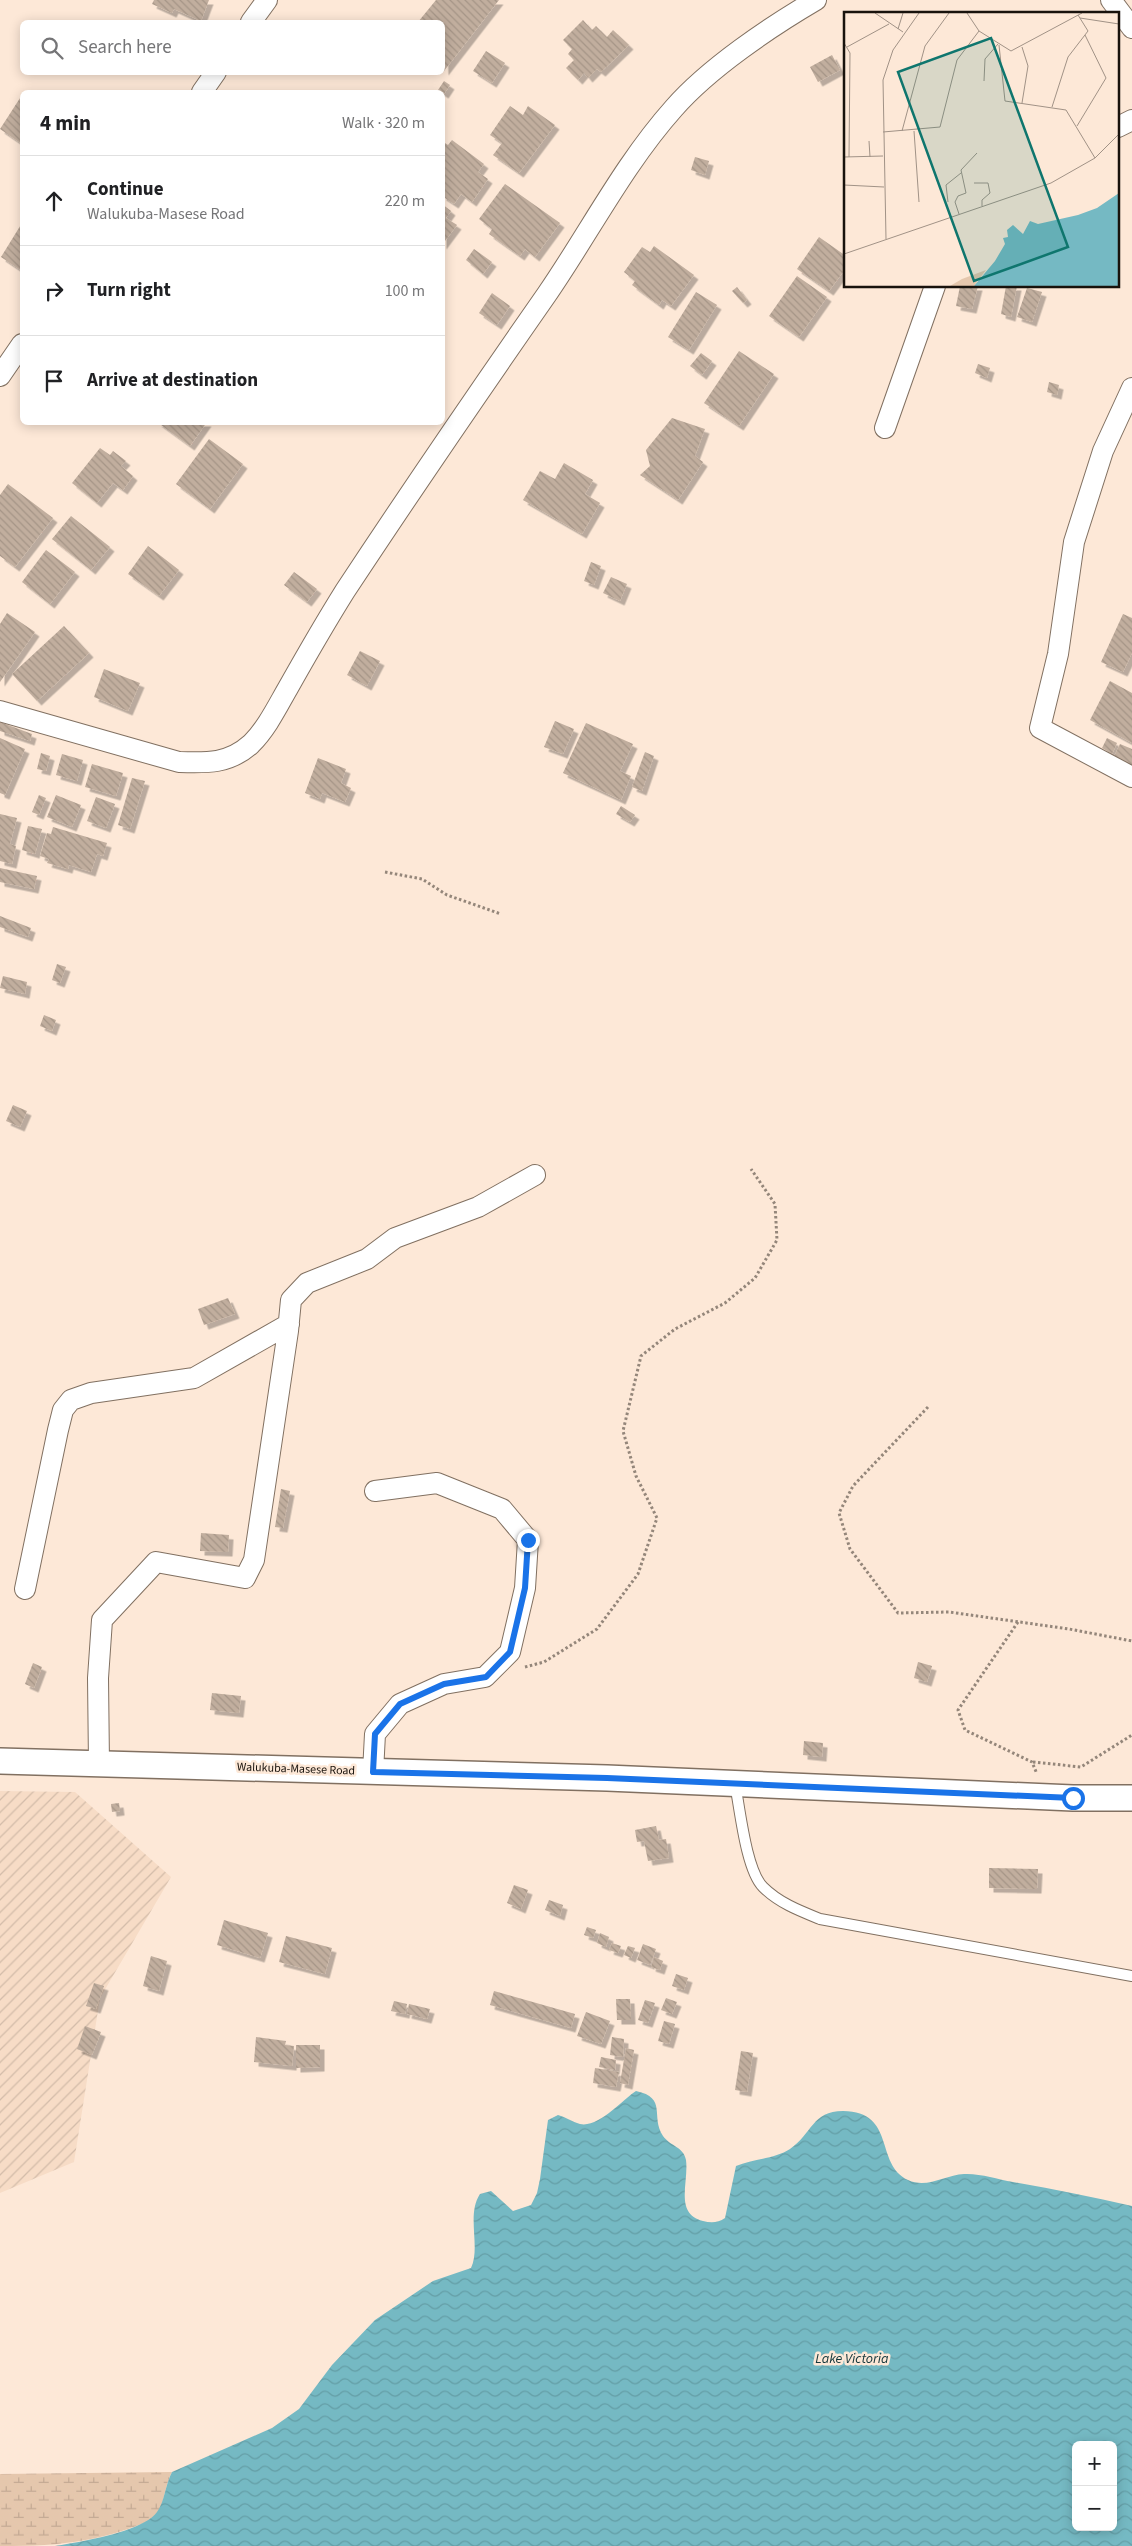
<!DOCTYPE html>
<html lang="en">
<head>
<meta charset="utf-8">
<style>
	:root { --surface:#fff; --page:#f2f2f2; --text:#202124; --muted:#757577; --line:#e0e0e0 }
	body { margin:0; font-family:"Source Sans 3",sans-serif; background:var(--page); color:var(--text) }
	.controls { position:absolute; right:15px; bottom:15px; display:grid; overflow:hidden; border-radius:8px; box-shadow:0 2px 12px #0003 }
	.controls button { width:45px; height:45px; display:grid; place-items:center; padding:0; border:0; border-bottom:1px solid var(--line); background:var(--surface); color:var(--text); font:25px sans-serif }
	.stop { position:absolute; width:15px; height:15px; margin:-11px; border:4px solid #1a73e8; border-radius:50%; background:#fff }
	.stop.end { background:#1a73e8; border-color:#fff; box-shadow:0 1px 5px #0008 }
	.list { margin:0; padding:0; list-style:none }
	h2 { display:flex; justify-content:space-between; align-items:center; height:65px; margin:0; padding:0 20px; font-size:21px }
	h2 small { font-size:16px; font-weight:400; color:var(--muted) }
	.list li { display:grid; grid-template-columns:32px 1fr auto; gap:15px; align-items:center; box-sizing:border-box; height:90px; padding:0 20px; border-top:1px solid var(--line) }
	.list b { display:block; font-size:19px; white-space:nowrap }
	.list p { margin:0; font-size:16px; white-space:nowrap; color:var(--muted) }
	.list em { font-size:16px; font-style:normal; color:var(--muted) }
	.icon { flex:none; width:28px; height:28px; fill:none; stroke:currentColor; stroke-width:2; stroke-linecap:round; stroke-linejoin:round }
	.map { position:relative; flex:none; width:1132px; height:2546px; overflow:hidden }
	.search { position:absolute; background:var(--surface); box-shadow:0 2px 12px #0003; left:20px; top:20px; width:425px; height:55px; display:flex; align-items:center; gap:12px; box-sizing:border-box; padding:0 18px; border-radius:8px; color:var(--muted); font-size:19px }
	.panel { position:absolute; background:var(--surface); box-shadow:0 2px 12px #0003; left:20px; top:90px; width:425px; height:335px; border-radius:8px }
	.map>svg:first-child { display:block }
	.industrial { fill:url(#industrial-furrows) }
	.wetland { fill:url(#wetland-marsh) }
	.water { fill:url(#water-waves); fill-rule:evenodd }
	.building { fill:url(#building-back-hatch); filter:url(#shadow) }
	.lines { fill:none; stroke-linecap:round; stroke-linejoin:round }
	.service-casing { stroke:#817061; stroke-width:12 }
	.minor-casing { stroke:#817061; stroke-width:22 }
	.tertiary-casing { stroke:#817061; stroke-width:28 }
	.path { stroke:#94867a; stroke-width:3; stroke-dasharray:2.5 2.5; stroke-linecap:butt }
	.service { stroke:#fff; stroke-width:10 }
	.minor { stroke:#fff; stroke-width:20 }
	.tertiary { stroke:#fff; stroke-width:25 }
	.route { stroke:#1a73e8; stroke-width:6 }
	.labels { text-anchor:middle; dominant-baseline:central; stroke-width:5; stroke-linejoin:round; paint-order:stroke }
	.street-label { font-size:12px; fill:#18120c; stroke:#fde8d7 }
	.water-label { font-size:14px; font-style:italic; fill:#14363b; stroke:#fde8d7 }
	.inset-road { fill:none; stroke:#a19286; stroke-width:1 }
	.view { fill:#0f766e; fill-opacity:0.15; stroke:#0f766e; stroke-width:2.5 }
	.inset-edge { fill:none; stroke:#18120c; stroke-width:2.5 }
</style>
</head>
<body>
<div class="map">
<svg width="1132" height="2546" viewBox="0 0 1132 2546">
	<defs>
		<pattern id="industrial-furrows" width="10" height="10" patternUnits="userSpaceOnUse" patternTransform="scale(1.25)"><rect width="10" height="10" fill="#f7dcc6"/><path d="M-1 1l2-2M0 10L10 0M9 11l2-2" fill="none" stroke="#d3bca9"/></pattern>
		<pattern id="wetland-marsh" width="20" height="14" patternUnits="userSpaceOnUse" patternTransform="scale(1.25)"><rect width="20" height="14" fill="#e5c7ad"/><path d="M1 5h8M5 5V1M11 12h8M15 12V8" fill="none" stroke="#c4aa94"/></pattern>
		<pattern id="water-waves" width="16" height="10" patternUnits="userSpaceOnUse" patternTransform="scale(1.25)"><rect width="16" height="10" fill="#75b9c3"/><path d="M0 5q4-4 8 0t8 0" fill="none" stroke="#649ea6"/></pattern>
		<pattern id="building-back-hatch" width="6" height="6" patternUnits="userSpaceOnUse" patternTransform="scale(1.25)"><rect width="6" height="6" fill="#c1ae9e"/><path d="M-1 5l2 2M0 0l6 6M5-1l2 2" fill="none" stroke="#a59587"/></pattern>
		<filter id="shadow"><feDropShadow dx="4.5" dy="4.5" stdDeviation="0" flood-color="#0004"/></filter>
	</defs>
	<rect width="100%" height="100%" fill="#fde8d7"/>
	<path class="industrial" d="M0,1791L75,1792L171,1877L100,1998L74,2162L0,2193Z"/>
	<path class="wetland" d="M172,2472C164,2486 165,2508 153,2518C146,2523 136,2526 128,2529C83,2544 47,2546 0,2546V2474Z"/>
	<path class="water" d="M636,2091C668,2098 650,2116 663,2136C670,2146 684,2147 686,2160C689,2182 674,2214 703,2221C711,2223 718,2223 725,2218L736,2166C752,2159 775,2159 790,2149C812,2134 812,2111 843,2111C897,2112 874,2164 908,2180C927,2189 945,2175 964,2174C979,2173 997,2179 1013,2182C1053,2189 1092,2197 1132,2206V2546H55C79,2542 143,2532 157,2512C165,2501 165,2485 172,2472L272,2428L299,2409L332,2365L375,2320L433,2281L471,2268C481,2247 466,2215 480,2194L491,2191L513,2211L531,2205L537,2193L540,2179L548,2120L558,2115C566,2117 572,2122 580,2124C599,2128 622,2100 636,2091ZM1076,2445H1113V2527H1076Z"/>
	<path class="building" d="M154,0H209L201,21L174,9L172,13L152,4Z
		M436,0H499L444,71L442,22H418Z
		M583,20L592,30L596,26L607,37L613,30L629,45L601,72L597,69L588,78L584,73L578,80L566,68L574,60L568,54L572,49L563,40Z
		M486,51L505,63L492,83L473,71Z
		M832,55L840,70L818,82L810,67Z
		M444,81L450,85L444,94L438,90Z
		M22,95V144L0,129Z
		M510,106L523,115L528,106L555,125L519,173L493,155L502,143L490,135Z
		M452,140L484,164L478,172L488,179L472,202L461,194L454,204L442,196V141L448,145Z
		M695,157L709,161L705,175L691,170Z
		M505,184L560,223L535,257L525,249L520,256L489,234L492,229L479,219Z
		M442,204L451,211L446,218L457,225L442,245Z
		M22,223V271L1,257Z
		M819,237L846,256V268L829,291L797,269Z
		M654,246L694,275L671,306L662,300L659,305L632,285L635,281L624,272L642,247L650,252Z
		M474,249L492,262L483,274L466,260Z
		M797,276L827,297L799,337L769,316Z
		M960,286H978L972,309L956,306Z
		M1006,286H1017L1011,317L1001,314Z
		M737,287L747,300L743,303L732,291Z
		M1027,288L1042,292L1032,322L1017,317Z
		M696,292L717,305L689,350L668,337Z
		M492,293L510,306L497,325L479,313Z
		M739,351L774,374L739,426L704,403Z
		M701,353L712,361L702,375L690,366Z
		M978,364L990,368L987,378L975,373Z
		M1049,382L1059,385L1057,395L1047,392Z
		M672,418L705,429L695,456L703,462L678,500L640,475L650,466L646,450Z
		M157,422H207L190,446Z
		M209,439L243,464L210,509L176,484Z
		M100,448L110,455L113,451L126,461L121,466L133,476L123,490L113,483L97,503L72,483Z
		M564,463L593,480L585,494L600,503L582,534L523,500L540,471L555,479Z
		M8,484L53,518L15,567L0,556V495Z
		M71,516L110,547L91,570L52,539Z
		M148,546L179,570L159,596L128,574Z
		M46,550L75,572L50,604L22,582Z
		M591,562L601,566L594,585L584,581Z
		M294,572L317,589L307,602L284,585Z
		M611,577L627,584L620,601L603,593Z
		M7,613L35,632L0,682V624Z
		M1123,614L1132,618V653L1123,672L1101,662Z
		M64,626L89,653L37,701L12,674Z
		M360,651L380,661L367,686L347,675Z
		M104,669L140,683L128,711L94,697Z
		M1110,681L1132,693V743L1090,720Z
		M555,721L574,729L563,754L544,747Z
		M0,722L32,734L30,741L0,731Z
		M586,723L633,744L620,771L631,776L621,800L563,773Z
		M0,738L25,749L5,795L0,793Z
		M1107,738L1117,743L1112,754L1102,748Z
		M1120,744L1132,749V765L1114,757Z
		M645,752L654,756L642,791L632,787Z
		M41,753L50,756L46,771L37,769Z
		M62,754L83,760L77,781L56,775Z
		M318,758L346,769L341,783L351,788L345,802L322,793L320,799L305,793Z
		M92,764L123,773L116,796L85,787Z
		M132,778L145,781L130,829L118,825Z
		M39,795L46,798L39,815L32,812Z
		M56,795L81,805L72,827L47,817Z
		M96,797L115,804L106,828L87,821Z
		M621,806L635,815L630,822L616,814Z
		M0,814L17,818L10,844L16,846L12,864L0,861Z
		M28,826L42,829L35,854L22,850Z
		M53,827L107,843L103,856L97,854L91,872L69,865L68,869L47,863L49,859L40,856L47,833L51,834Z
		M0,868L37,876L34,889L0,882Z
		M0,916L31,928L28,937L0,927Z
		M57,964L66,967L60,983L52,980Z
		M3,976L27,982L25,994L0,988Z
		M44,1015L56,1020L52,1031L40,1026Z
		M13,1105L27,1111L20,1127L6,1121Z
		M228,1298L235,1314L204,1325L198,1309Z
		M281,1489L290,1491L283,1528L275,1527Z
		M201,1533L229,1535L228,1552L200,1551Z
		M918,1662L932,1666L927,1682L914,1678Z
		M33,1663L42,1667L34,1688L25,1684Z
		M212,1693L241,1696L239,1713L210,1710Z
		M804,1741L823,1743L822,1757L803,1755Z
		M119,1803L120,1811L112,1812L111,1804Z
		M656,1826L659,1840L666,1839L669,1858L648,1861L644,1841L637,1842L635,1830Z
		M989,1868L1038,1869L1037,1889L989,1888Z
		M514,1885L528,1890L521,1909L507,1903Z
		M549,1900L563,1905L560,1916L545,1910Z
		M224,1920L268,1933L260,1958L217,1945Z
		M587,1927L596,1930L593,1938L584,1935Z
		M600,1933L609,1937L606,1947L597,1943Z
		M286,1936L332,1948L325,1974L279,1962Z
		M612,1943L621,1946L618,1953L609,1950Z
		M643,1944L656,1949L650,1965L637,1960Z
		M628,1946L635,1948L631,1958L624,1955Z
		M151,1956L167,1961L159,1991L143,1986Z
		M654,1957L663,1961L660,1970L651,1967Z
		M676,1974L688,1978L684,1990L672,1986Z
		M94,1983L104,1986L96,2009L86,2006Z
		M494,1991L575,2014L571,2028L490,2005Z
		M666,1998L677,2002L672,2014L661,2010Z
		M616,1999H630L631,2020H617Z
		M645,2000L655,2003L648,2023L638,2020Z
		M394,2001L407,2004L405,2014L391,2011Z
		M409,2004L430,2009L427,2019L407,2014Z
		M586,2012L610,2021L601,2044L577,2036Z
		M664,2021L675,2024L669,2044L658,2041Z
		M85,2026L101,2032L92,2055L77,2049Z
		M256,2037L286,2041L285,2045L294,2046L292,2066L254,2062Z
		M612,2037L624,2039L623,2057L610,2055Z
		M296,2045H320V2067L296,2068Z
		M626,2048L634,2050L628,2085L620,2083Z
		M741,2051L753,2053L747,2092L735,2090Z
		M601,2057L616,2060L615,2070L599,2067Z
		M595,2068L619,2072L616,2087L593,2083Z"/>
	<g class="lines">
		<g class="service-casing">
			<path id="service" d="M735,1784C740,1809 746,1870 763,1887C779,1903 800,1911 820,1919L1132,1976"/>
		</g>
		<g class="minor-casing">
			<path id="minor" d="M1111,0L1132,28
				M251,22L267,0
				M202,92L216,72
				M1118,127L1132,120
				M0,376L22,344
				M1132,388L1103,451L1074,542L1058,654L1040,728L1132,777
				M885,428L935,286
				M0,711L179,762C207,763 229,764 251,744C267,728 277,707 288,688C306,656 325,623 345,591C411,491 478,393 547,294C589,233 624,164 674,108C709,68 770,27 816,0
				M25,1589L58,1430L63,1410L71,1400L91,1393L194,1378L289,1324
				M99,1764L98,1678L102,1620L156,1562L245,1578L254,1560L288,1331L291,1300L307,1283L367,1259L395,1238L478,1207L535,1175
				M373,1772L375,1734L400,1704L444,1684L485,1677L510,1652L525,1588L528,1540L502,1509L437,1483L375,1491"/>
		</g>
		<g class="tertiary-casing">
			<path id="tertiary" d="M0,1761L607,1778L1073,1798H1132"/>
		</g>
		<path class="path" d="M385,872L422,879L447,895L501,914
			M928,1407L853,1486L839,1513L850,1549L898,1613L949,1612L1069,1629L1132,1641
			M1018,1622L958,1710L965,1730L1032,1762L1037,1774
			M525,1667L544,1662L597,1629L638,1574L657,1518L636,1476L623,1431L641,1356L675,1329L725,1303L755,1278L777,1240L775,1204L751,1169
			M1033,1762L1081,1767L1132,1735"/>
		<use href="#service" class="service"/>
		<use href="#minor" class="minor"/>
		<use href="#tertiary" class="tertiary"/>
	</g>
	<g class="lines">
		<path class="route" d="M528,1540L525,1588L510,1652L486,1677L444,1684L400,1704L375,1734L373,1772L607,1778L1073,1798"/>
	</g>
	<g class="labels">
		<g class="street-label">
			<text transform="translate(296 1769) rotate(2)">Walukuba-Masese Road</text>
		</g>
		<g class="water-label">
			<text x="852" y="2359">Lake Victoria</text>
		</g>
	</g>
	<g transform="translate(844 12)">
		<rect width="275" height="275" fill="#fde8d7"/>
		<path d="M142,258L130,274H106L118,267Z" fill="#e5c7ad"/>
		<path d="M275,181V274H130L151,249L161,232L159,226L164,225L163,218L169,213L179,222L186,209L194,212L234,203L253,196Z" fill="#75b9c3"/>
		<path class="inset-road" d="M31,1L59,20M123,1L135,19L167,39L238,1M236,6L275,12M54,17L59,1M0,31L6,41L5,145M155,33L161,89L222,98L251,146M3,35L45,12M178,35L184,54L178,91M140,69L141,47L154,32M208,95L224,45L244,19L234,3M233,114L262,66L241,23M58,119L81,34L105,1M70,119L75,190M39,120L96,115L113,48L135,19M25,129L26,145M0,145L39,144M130,171H144L146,181L138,188V194M0,173L40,175M104,190L102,173L117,161M115,202L111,190L114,184L122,181L117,158L133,141M42,227L39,68L49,38L75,1M0,242L207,171L251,146L275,122"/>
		<path class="view" d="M147,26L224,235L130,269L54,60Z"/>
		<rect width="275" height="275" class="inset-edge"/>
	</g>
</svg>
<div class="controls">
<button>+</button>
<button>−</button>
</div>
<div class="stop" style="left:1073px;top:1798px"></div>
<div class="stop end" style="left:528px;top:1540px"></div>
<div class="search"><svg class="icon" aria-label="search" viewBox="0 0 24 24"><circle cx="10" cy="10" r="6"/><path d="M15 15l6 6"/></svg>Search here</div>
<section class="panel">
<h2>4 min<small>Walk · 320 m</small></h2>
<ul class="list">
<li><svg class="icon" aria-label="ahead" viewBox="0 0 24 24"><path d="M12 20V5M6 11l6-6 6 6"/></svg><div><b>Continue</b><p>Walukuba-Masese Road</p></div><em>220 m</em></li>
<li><svg class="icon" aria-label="right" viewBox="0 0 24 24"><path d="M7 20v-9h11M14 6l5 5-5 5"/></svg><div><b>Turn right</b></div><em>100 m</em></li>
<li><svg class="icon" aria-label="arrive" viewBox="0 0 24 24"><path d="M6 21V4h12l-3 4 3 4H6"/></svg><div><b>Arrive at destination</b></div></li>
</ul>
</section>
</div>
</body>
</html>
